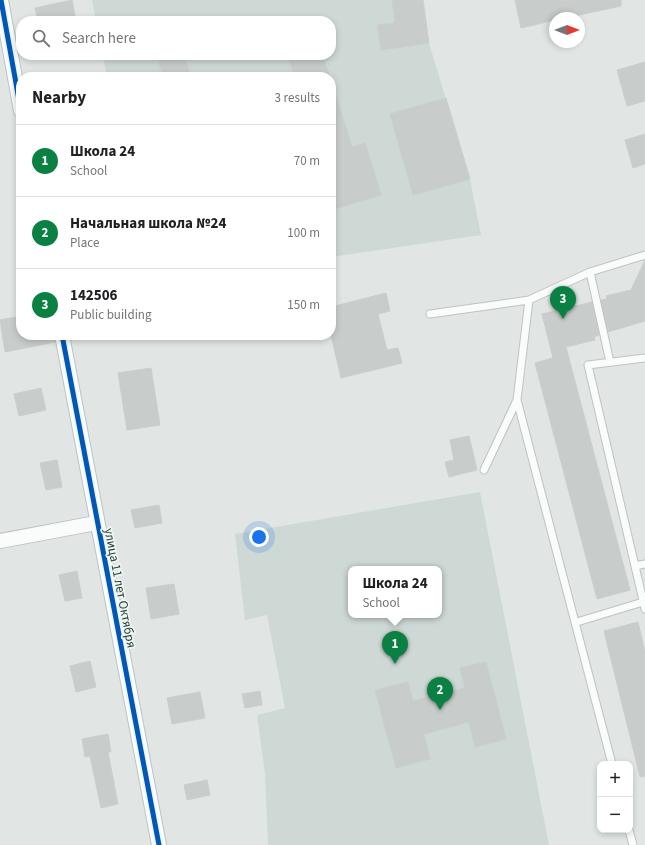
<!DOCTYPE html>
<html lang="en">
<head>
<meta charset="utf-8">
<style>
	:root { --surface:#fff; --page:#f6f6f6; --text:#202124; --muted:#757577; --line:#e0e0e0; --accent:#0b8043 }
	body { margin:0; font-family:"Source Sans 3",sans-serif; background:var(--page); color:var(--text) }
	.controls { position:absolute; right:12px; bottom:12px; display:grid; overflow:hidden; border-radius:8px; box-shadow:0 2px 6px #0003 }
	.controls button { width:36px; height:36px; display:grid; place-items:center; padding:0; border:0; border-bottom:1px solid var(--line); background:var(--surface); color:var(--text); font:20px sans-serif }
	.compass { position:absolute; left:549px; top:12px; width:36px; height:36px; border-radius:50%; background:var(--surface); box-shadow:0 2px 6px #0003; rotate:90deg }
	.you { position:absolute; left:259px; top:537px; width:14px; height:14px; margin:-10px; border:3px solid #fff; border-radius:50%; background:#1a73e8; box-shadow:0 0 0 6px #1a73e833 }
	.badge { display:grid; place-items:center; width:26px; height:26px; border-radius:50%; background:var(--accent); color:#fff; font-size:13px; font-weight:700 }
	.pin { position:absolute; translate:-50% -33px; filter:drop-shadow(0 1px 2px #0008) }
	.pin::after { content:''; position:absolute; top:21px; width:14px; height:12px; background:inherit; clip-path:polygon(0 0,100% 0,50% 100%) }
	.popup { position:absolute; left:348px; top:566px; width:94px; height:52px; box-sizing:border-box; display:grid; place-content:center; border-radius:8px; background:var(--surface); filter:drop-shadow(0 1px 3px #0005); font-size:13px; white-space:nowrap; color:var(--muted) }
	.popup b { font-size:15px; color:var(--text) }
	.popup::after { content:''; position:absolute; left:50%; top:100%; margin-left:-8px; border:8px solid transparent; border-top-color:var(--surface) }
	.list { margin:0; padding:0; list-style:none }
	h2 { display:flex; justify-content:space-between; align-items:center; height:52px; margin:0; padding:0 16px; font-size:17px }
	h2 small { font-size:13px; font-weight:400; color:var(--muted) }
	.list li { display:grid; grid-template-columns:26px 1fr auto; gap:12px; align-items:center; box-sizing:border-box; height:72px; padding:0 16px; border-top:1px solid var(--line) }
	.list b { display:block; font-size:15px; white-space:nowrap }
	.list p { margin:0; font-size:13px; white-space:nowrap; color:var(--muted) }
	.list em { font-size:13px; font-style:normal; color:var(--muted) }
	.icon { flex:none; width:22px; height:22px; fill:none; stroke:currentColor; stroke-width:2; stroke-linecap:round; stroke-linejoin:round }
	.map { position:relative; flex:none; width:645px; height:845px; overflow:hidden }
	.search { position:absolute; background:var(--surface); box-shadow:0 2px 6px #0003; left:16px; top:16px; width:320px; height:44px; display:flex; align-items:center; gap:10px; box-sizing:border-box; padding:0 14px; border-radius:16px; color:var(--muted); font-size:15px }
	.panel { position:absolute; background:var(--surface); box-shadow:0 2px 6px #0003; left:16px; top:72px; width:320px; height:268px; border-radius:16px }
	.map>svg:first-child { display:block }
	.built { fill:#ced8d4; fill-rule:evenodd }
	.building { fill:#c8cdcb; stroke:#c9cfcd }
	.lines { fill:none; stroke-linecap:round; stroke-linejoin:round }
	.lane-casing { stroke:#bec3c1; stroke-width:9 }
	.street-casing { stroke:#bec3c1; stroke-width:16 }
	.lane { stroke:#fafbfb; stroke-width:7 }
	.street { stroke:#fafbfb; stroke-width:14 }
	.cycleway-casing { stroke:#eef6f2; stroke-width:8 }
	.cycleway { stroke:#0057b8; stroke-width:5 }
	.labels { text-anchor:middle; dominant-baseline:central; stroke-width:3.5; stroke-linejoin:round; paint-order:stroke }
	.street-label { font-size:13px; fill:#1f3932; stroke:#eef6f2 }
</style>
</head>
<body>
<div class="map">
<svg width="645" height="845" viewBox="0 0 645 845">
	<rect width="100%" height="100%" fill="#e1e6e4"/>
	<path class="built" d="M92,0H423L429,43L470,179L481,235L331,257V77H107L103,55H331V21H96Z
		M480,492L549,845H268L265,773L257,715L285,708L267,615L245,620L235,534ZM351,569H439V615H351Z"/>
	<path class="building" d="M72,0L76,21H38L35,8Z
		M392,0H423L429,43L381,50L377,25L395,23Z
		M515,0H621V6L565,18H555V20L521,28Z
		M157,55H184L190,74L182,77H163Z
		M306,55H322L330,77H295L289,60Z
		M645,62V101L627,106L617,70Z
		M331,90H334L352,147L365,143L381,195L331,210Z
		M446,98L470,179L413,195L390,114Z
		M645,134V164L633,168L625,140Z
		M645,260V321L608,332L601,300L607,299L606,296L631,290Z
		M386,293L390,311L378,314L387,350L398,348L402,363L341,378L331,335V307Z
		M592,302L599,335L594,337L595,340L566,347L630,590L597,599L535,363L553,358L542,314Z
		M21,316V335H54L55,342L5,352L0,320Z
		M151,368L160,425L127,430L118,373Z
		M41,388L46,410L19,416L14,394Z
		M469,436L477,470L449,477L445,462L454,460L450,440Z
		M57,460L62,487L46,490L40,463Z
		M159,505L162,523L135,528L131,510Z
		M77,571L82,598L65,601L59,575Z
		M174,584L179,614L151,619L146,588Z
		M638,622L645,652V776L640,777L604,631Z
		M90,661L96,687L76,692L70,666Z
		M486,662L506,739L475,747L469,722L424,734L430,759L396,768L375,690L408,682L413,701L465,688L460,668Z
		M260,691L262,705L245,708L242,694Z
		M200,692L205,718L172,724L167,698Z
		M108,734L111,752H108L118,804L101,808L90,756L85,757L82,739Z
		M207,780L210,795L187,800L184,785Z"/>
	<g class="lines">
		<g class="lane-casing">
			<path id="lane" d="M590,272L610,362
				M529,300L517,400L612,764
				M430,314L529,300L590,272L645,255
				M645,358L588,365L645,609
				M484,470L517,400
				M635,566L645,564
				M577,622L643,602
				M629,830L633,845"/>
		</g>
		<g class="street-casing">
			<path id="street" d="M1,0L21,111
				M62,335L159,845
				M0,541L96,523"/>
		</g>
		<use href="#lane" class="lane"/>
		<use href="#street" class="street"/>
		<g class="cycleway-casing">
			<path id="cycleway" d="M1,0L21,111
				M62,335L159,845"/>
		</g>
		<use href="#cycleway" class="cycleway"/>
	</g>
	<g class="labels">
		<g class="street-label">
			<text transform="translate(120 588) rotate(79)">улица 11 лет Октября</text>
		</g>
	</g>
</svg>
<div class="controls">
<button>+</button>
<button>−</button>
</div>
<svg class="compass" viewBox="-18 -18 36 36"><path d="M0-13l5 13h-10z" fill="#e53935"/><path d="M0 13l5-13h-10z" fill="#757577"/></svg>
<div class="you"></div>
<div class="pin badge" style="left:395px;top:664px">1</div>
<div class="popup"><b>Школа 24</b>School</div>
<div class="pin badge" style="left:440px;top:710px">2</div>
<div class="pin badge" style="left:563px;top:319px">3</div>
<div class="search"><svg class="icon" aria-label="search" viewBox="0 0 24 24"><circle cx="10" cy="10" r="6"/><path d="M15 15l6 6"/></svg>Search here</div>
<section class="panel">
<h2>Nearby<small>3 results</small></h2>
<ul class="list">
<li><span class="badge">1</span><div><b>Школа 24</b><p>School</p></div><em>70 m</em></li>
<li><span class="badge">2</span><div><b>Начальная школа №24</b><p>Place</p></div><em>100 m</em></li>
<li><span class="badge">3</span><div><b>142506</b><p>Public building</p></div><em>150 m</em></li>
</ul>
</section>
</div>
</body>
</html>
